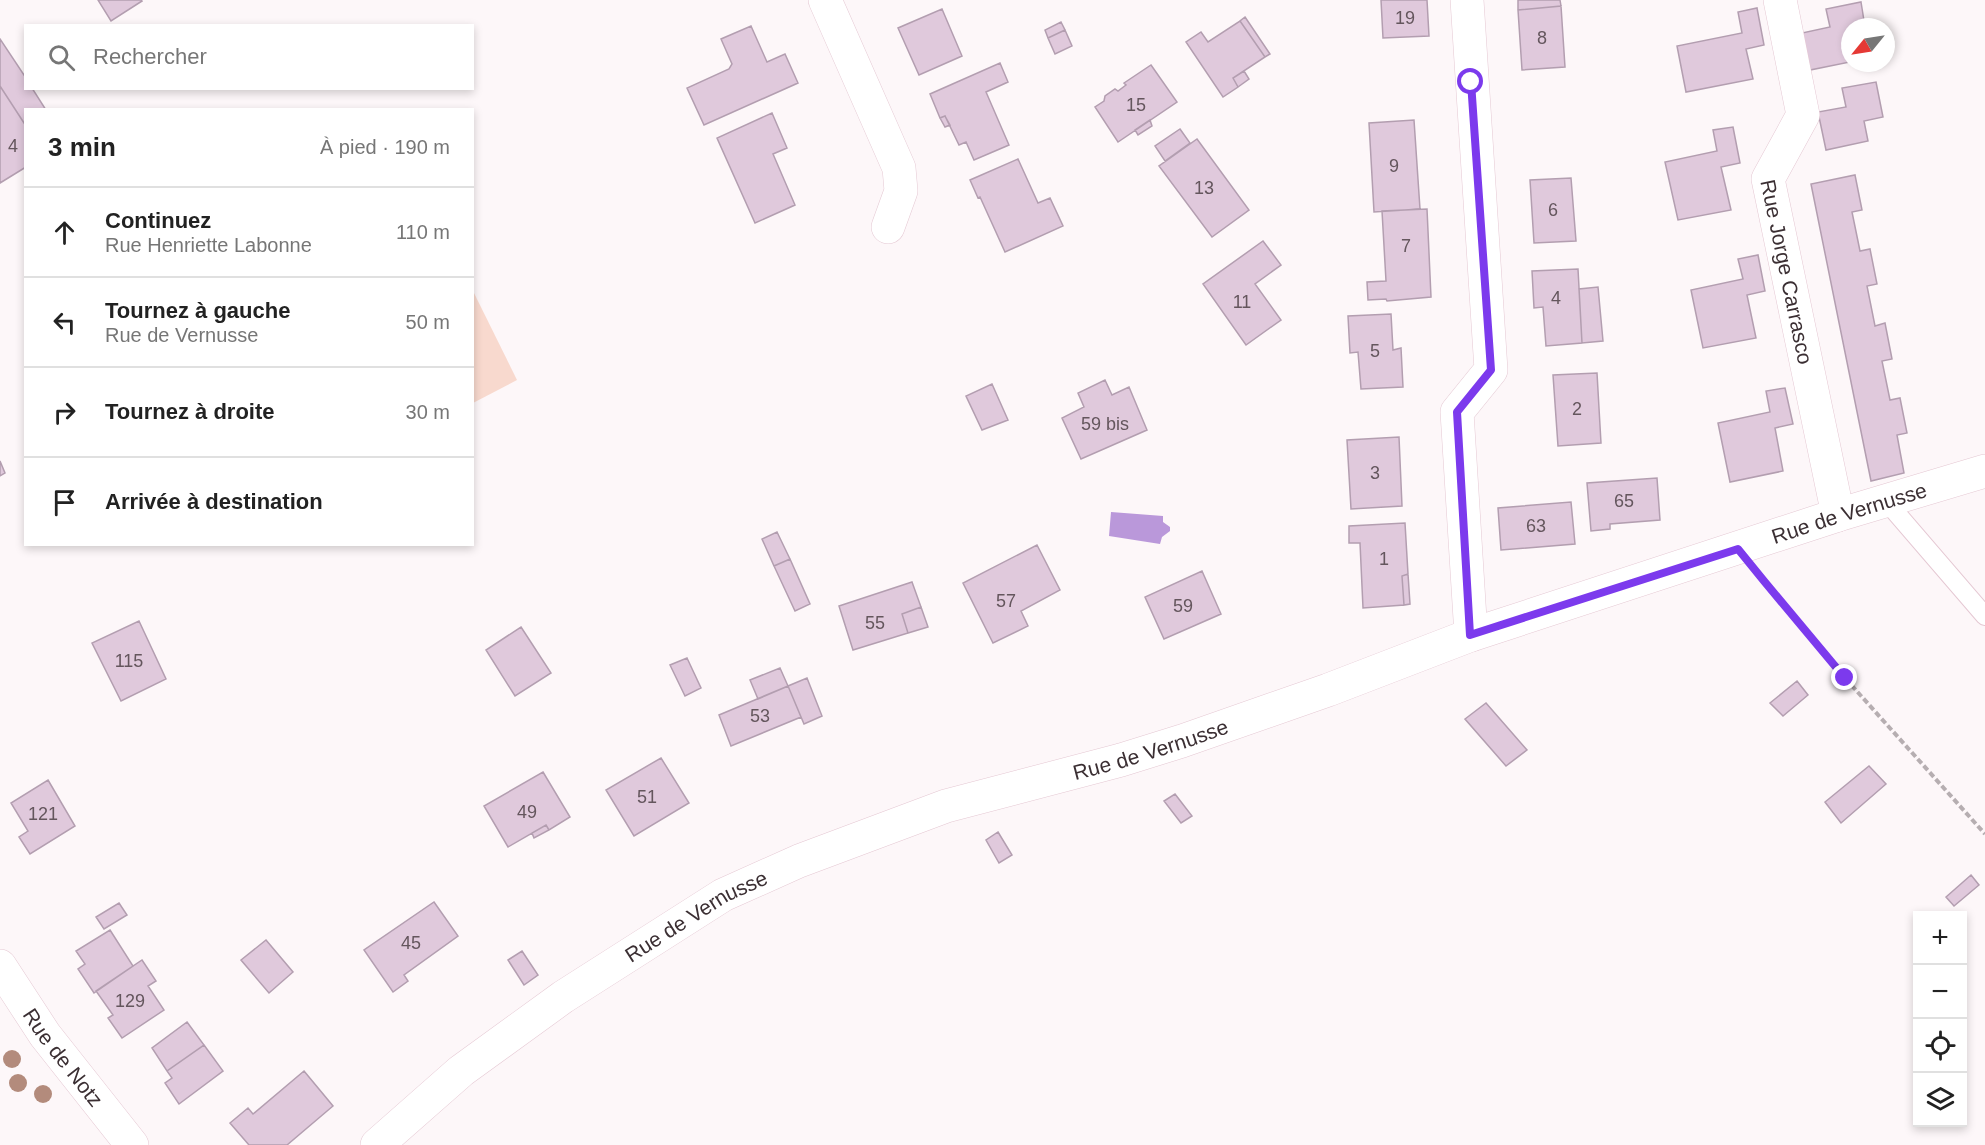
<!DOCTYPE html>
<html lang="fr">
<head>
<meta charset="utf-8">
<style>
	:root { --surface:#fff; --page:#f2f2f2; --text:#222; --muted:#767676; --line:#e0e0e0 }
	body { margin:0; font-family:Helvetica,sans-serif; background:var(--page); color:var(--text) }
	.controls { position:absolute; right:18px; bottom:18px; display:grid; overflow:hidden; border-radius:0px; box-shadow:0 3px 9px #0003 }
	.controls button { width:54px; height:54px; display:grid; place-items:center; padding:0; border:0; border-bottom:2px solid var(--line); background:var(--surface); color:var(--text); font:30px sans-serif }
	.compass { position:absolute; left:1841px; top:18px; width:54px; height:54px; border-radius:50%; background:var(--surface); box-shadow:0 3px 9px #0003; rotate:240deg }
	.stop { position:absolute; width:18px; height:18px; margin:-14px; border:4px solid #7c3aed; border-radius:50%; background:#fff }
	.stop.end { background:#7c3aed; border-color:#fff; box-shadow:0 2px 6px #0008 }
	.list { margin:0; padding:0; list-style:none }
	h2 { display:flex; justify-content:space-between; align-items:center; height:78px; margin:0; padding:0 24px; font-size:26px }
	h2 small { font-size:20px; font-weight:400; color:var(--muted) }
	.list li { display:grid; grid-template-columns:39px 1fr auto; gap:18px; align-items:center; box-sizing:border-box; height:90px; padding:0 24px; border-top:2px solid var(--line) }
	.list b { display:block; font-size:22px; white-space:nowrap }
	.list p { margin:0; font-size:20px; white-space:nowrap; color:var(--muted) }
	.list em { font-size:20px; font-style:normal; color:var(--muted) }
	.icon { flex:none; width:33px; height:33px; fill:none; stroke:currentColor; stroke-width:2; stroke-linecap:round; stroke-linejoin:round }
	.map { position:relative; flex:none; width:1985px; height:1145px; overflow:hidden }
	.search { position:absolute; background:var(--surface); box-shadow:0 3px 9px #0003; left:24px; top:24px; width:450px; height:66px; display:flex; align-items:center; gap:15px; box-sizing:border-box; padding:0 21px; border-radius:0px; color:var(--muted); font-size:22px }
	.panel { position:absolute; background:var(--surface); box-shadow:0 3px 9px #0003; left:24px; top:108px; width:450px; height:438px; border-radius:0px }
	.map>svg:first-child { display:block }
	.green { fill:#f8d9ce }
	.water { fill:#ba98da }
	.building { fill:#e0c9dc; stroke:#b39eb0; stroke-width:1.5 }
	.lines { fill:none; stroke-linecap:round; stroke-linejoin:round }
	.lane-casing { stroke:#e5c8d3; stroke-width:20 }
	.street-casing { stroke:#e5c8d3; stroke-width:34 }
	.path { stroke:#b6aeb1; stroke-width:4; stroke-dasharray:6 3; stroke-linecap:butt }
	.lane { stroke:#fff; stroke-width:18 }
	.street { stroke:#fff; stroke-width:33 }
	.tree { fill:#b38b7c }
	.route { stroke:#7c3aed; stroke-width:8 }
	.labels { text-anchor:middle; dominant-baseline:central; stroke-width:5; stroke-linejoin:round; paint-order:stroke }
	.number-label { font-size:18px; fill:#64565d }
	.street-label { font-size:21px; fill:#3b2f33; stroke:#fdf7f9 }
</style>
</head>
<body>
<div class="map">
<svg width="1985" height="1145" viewBox="0 0 1985 1145">
	<rect width="100%" height="100%" fill="#fdf7f9"/>
	<path class="green" d="M473,291L517,380L473,403H472Z"/>
	<path class="water" d="M1111,512L1163,516V522L1170,527V531L1162,537L1160,544L1109,536Z"/>
	<path class="building" d="M98,0H141L142,1L111,21Z
		M1381,0H1427L1429,36L1383,38Z
		M1518,0H1560L1561,6L1518,10Z
		M1861,2L1865,27H1850L1848,42L1850,62L1810,70L1802,33L1830,27L1826,9Z
		M1561,6L1565,67L1522,70L1518,10Z
		M1757,8L1764,45L1746,49L1753,79L1686,92L1677,46L1742,33L1738,12Z
		M942,9L962,56L919,75L898,28Z
		M1245,17L1270,54L1265,57L1240,21Z
		M1240,21L1265,57L1233,78L1238,87L1223,97L1186,42L1201,32L1208,42Z
		M1061,22L1065,30L1048,38L1045,30Z
		M751,26L767,62L785,54L798,83L704,125L687,88L729,69L732,64L721,39Z
		M1065,30L1072,46L1055,54L1048,38Z
		M0,39L26,78V88H32L46,110H26V126L0,86Z
		M1000,63L1008,82L986,92L1009,145L974,160L966,142L959,145L945,116L940,118L930,94Z
		M1151,65L1177,102L1118,142L1095,107L1104,101L1105,96L1115,89L1118,91L1126,85L1124,83Z
		M1244,71L1249,79L1238,87L1233,78Z
		M1876,82L1883,117L1864,121L1868,141L1826,150L1818,112L1846,107L1842,88Z
		M0,86L26,126V167L0,183Z
		M772,113L787,148L773,154L795,205L755,223L717,138Z
		M945,116L950,125L945,127L940,118Z
		M1150,120L1152,126L1138,135L1135,130Z
		M1414,120L1420,209L1374,212L1369,123Z
		M1733,127L1740,163L1721,167L1731,210L1678,220L1665,162L1717,151L1713,130Z
		M1180,129L1190,143L1165,161L1155,146Z
		M1197,139L1249,210L1212,237L1159,166Z
		M1018,159L1038,203L1050,198L1063,226L1005,252L980,197L978,198L970,180Z
		M1855,175L1862,210L1852,212L1860,251L1870,249L1877,284L1867,286L1875,326L1885,323L1892,359L1882,361L1890,400L1900,398L1907,433L1897,435L1904,473L1871,481L1811,184Z
		M1571,178L1576,241L1534,243L1530,180Z
		M1427,209L1431,297L1387,301L1386,299L1368,300L1367,282L1386,281L1382,211Z
		M1263,241L1281,265L1255,284L1281,320L1246,345L1203,284Z
		M1758,255L1765,291L1747,295L1756,338L1703,348L1691,290L1743,279L1738,259Z
		M1578,269L1582,343L1546,346L1543,307L1534,308L1532,271Z
		M1598,287L1603,341L1582,343L1579,289Z
		M1391,314L1393,350L1401,348L1403,387L1361,389L1358,352L1350,353L1348,316Z
		M1597,373L1601,443L1558,446L1553,375Z
		M1105,380L1112,395L1129,387L1147,430L1081,459L1062,418L1084,407L1078,393Z
		M992,384L1008,420L982,430L966,396Z
		M1785,388L1793,424L1775,428L1783,471L1730,482L1718,423L1770,412L1766,391Z
		M1399,437L1402,506L1351,509L1347,440Z
		M0,461L5,473L0,476Z
		M1657,478L1660,520L1610,524V529L1591,531L1587,483Z
		M1571,502L1575,544L1501,550L1498,508Z
		M1405,523L1408,574L1402,576L1404,605L1363,608L1360,543H1349V526Z
		M777,532L790,559L774,566L762,539Z
		M1037,545L1060,590L1021,611L1028,626L993,643L963,583Z
		M790,559L810,604L795,611L774,566Z
		M1202,571L1221,614L1164,639L1145,597Z
		M1408,574L1410,604L1404,605L1402,576Z
		M912,582L921,607L902,614L908,633L853,650L839,606Z
		M921,607L928,627L908,633L902,614Z
		M139,621L166,679L121,701L92,643Z
		M521,627L551,673L515,696L486,650Z
		M687,658L701,688L685,696L670,665Z
		M780,668L788,686L758,699L750,680Z
		M807,678L822,716L804,724L788,686Z
		M1797,681L1808,695L1783,716L1770,703Z
		M788,686L801,717L731,746L719,715Z
		M1486,703L1527,750L1506,766L1465,719Z
		M661,758L689,803L634,836L606,790Z
		M1869,766L1886,784L1841,823L1825,802Z
		M543,772L570,817L549,830L546,825L508,847L484,806Z
		M48,780L75,826L30,854L19,837L28,831L11,803Z
		M1175,794L1192,816L1181,823L1164,801Z
		M546,825L549,830L534,838L532,833Z
		M998,832L1012,855L999,863L986,840Z
		M1971,875L1979,885L1954,906L1946,897Z
		M434,902L458,936L404,975L408,981L393,992L364,950Z
		M119,903L127,915L104,929L96,917Z
		M110,930L133,966L94,993L78,969L85,964L76,951Z
		M266,940L293,972L269,993L241,960Z
		M522,951L538,975L524,985L508,960Z
		M142,960L156,981L148,986L164,1010L122,1038L108,1018L113,1015L96,991Z
		M187,1022L204,1045L167,1071L152,1048Z
		M204,1045L223,1071L179,1104L165,1083L172,1078L167,1071Z
		M304,1071L333,1106L287,1145H249L230,1123L248,1108L253,1114Z"/>
	<g class="lines">
		<g class="lane-casing">
			<path id="lane" d="M1886,501L1985,616"/>
		</g>
		<g class="street-casing">
			<g id="street">
				<path d="M825,0L899,168L901,191L888,227"/>
				<path d="M1467,0L1491,370L1457,412L1471,635"/>
				<path id="s1" d="M1780,0L1803,115L1768,179L1838,515"/>
				<path id="s2" d="M0,966L45,1035L132,1145"/>
				<path id="s3" d="M377,1145L461,1071L563,997L723,895L799,861L946,806L1121,760L1182,741L1328,690L1471,635L1838,515L1985,471"/>
			</g>
		</g>
		<path class="path" d="M1759,575L1845,678L1985,834"/>
		<use href="#lane" class="lane"/>
		<use href="#street" class="street"/>
	</g>
	<g class="tree">
		<circle cx="12" cy="1059" r="9"/>
		<circle cx="18" cy="1083" r="9"/>
		<circle cx="43" cy="1094" r="9"/>
	</g>
	<g class="lines">
		<path class="route" d="M1471,82L1491,370L1457,412L1470,635L1738,549L1764,581L1845,678"/>
	</g>
	<g class="labels">
		<g class="number-label">
			<text x="1405" y="18">19</text>
			<text x="1542" y="38">8</text>
			<text x="1136" y="105">15</text>
			<text x="13" y="146">4</text>
			<text x="1394" y="166">9</text>
			<text x="1204" y="188">13</text>
			<text x="1553" y="210">6</text>
			<text x="1406" y="246">7</text>
			<text x="1556" y="298">4</text>
			<text x="1242" y="302">11</text>
			<text x="1375" y="351">5</text>
			<text x="1577" y="409">2</text>
			<text x="1105" y="424">59 bis</text>
			<text x="1375" y="473">3</text>
			<text x="1624" y="501">65</text>
			<text x="1536" y="526">63</text>
			<text x="1384" y="559">1</text>
			<text x="1006" y="601">57</text>
			<text x="1183" y="606">59</text>
			<text x="875" y="623">55</text>
			<text x="129" y="661">115</text>
			<text x="760" y="716">53</text>
			<text x="647" y="797">51</text>
			<text x="527" y="812">49</text>
			<text x="43" y="814">121</text>
			<text x="411" y="943">45</text>
			<text x="130" y="1001">129</text>
		</g>
		<g class="street-label">
			<text stroke="none"><textPath href="#s1" startOffset="285">Rue Jorge Carrasco</textPath></text>
			<text stroke="none"><textPath href="#s3" startOffset="1618">Rue de Vernusse</textPath></text>
			<text stroke="none"><textPath href="#s3" startOffset="880">Rue de Vernusse</textPath></text>
			<text stroke="none"><textPath href="#s3" startOffset="394">Rue de Vernusse</textPath></text>
			<text stroke="none"><textPath href="#s2" startOffset="111">Rue de Notz</textPath></text>
		</g>
	</g>
</svg>
<div class="controls">
<button>+</button>
<button>−</button>
<button><svg class="icon" aria-label="locate" viewBox="0 0 24 24"><circle cx="12" cy="12" r="6"/><path d="M12 2v4M12 18v4M2 12h4M18 12h4"/></svg></button>
<button><svg class="icon" aria-label="layers" viewBox="0 0 24 24"><path d="M12 4l9 5-9 5-9-5zM3 14l9 5 9-5"/></svg></button>
</div>
<svg class="compass" viewBox="-18 -18 36 36"><path d="M0-13l5 13h-10z" fill="#e53935"/><path d="M0 13l5-13h-10z" fill="#767676"/></svg>
<div class="stop" style="left:1471px;top:82px"></div>
<div class="stop end" style="left:1845px;top:678px"></div>
<div class="search"><svg class="icon" aria-label="search" viewBox="0 0 24 24"><circle cx="10" cy="10" r="6"/><path d="M15 15l6 6"/></svg>Rechercher</div>
<section class="panel">
<h2>3 min<small>À pied · 190 m</small></h2>
<ul class="list">
<li><svg class="icon" aria-label="ahead" viewBox="0 0 24 24"><path d="M12 20V5M6 11l6-6 6 6"/></svg><div><b>Continuez</b><p>Rue Henriette Labonne</p></div><em>110 m</em></li>
<li><svg class="icon" aria-label="left" viewBox="0 0 24 24"><path d="M17 20v-9H6M10 6l-5 5 5 5"/></svg><div><b>Tournez à gauche</b><p>Rue de Vernusse</p></div><em>50 m</em></li>
<li><svg class="icon" aria-label="right" viewBox="0 0 24 24"><path d="M7 20v-9h11M14 6l5 5-5 5"/></svg><div><b>Tournez à droite</b></div><em>30 m</em></li>
<li><svg class="icon" aria-label="arrive" viewBox="0 0 24 24"><path d="M6 21V4h12l-3 4 3 4H6"/></svg><div><b>Arrivée à destination</b></div></li>
</ul>
</section>
</div>
</body>
</html>
